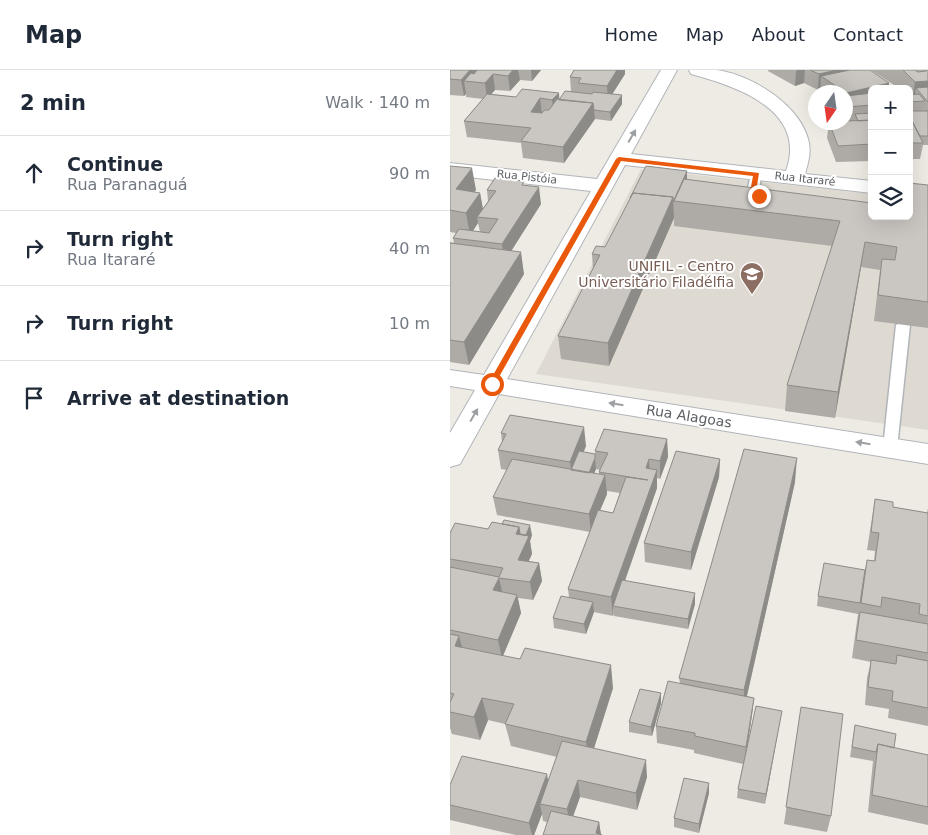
<!DOCTYPE html>
<html lang="en">
<head>
<meta charset="utf-8">
<style>
	:root { --surface:#fff; --page:#f6f6f7; --text:#1f2937; --muted:#747a83; --line:#e0e1e3 }
	body { margin:0; font-family:"DejaVu Sans",sans-serif; background:var(--page); color:var(--text) }
	.controls { position:absolute; right:15px; top:15px; display:grid; overflow:hidden; border-radius:8px; box-shadow:0 5px 20px #0002 }
	.controls button { width:45px; height:45px; display:grid; place-items:center; padding:0; border:0; border-bottom:1px solid var(--line); background:var(--surface); color:var(--text); font:25px sans-serif }
	.compass { position:absolute; left:358px; top:15px; width:45px; height:45px; border-radius:50%; background:var(--surface); box-shadow:0 5px 20px #0002; rotate:193deg }
	.stop { position:absolute; width:15px; height:15px; margin:-11px; border:4px solid #ea580c; border-radius:50%; background:#fff }
	.stop.end { background:#ea580c; border-color:#fff; box-shadow:0 1px 5px #0008 }
	.list { margin:0; padding:0; list-style:none }
	h2 { display:flex; justify-content:space-between; align-items:center; height:65px; margin:0; padding:0 20px; font-size:21px }
	h2 small { font-size:16px; font-weight:400; color:var(--muted) }
	.list li { display:grid; grid-template-columns:32px 1fr auto; gap:15px; align-items:center; box-sizing:border-box; height:75px; padding:0 20px; border-top:1px solid var(--line) }
	.list b { display:block; font-size:19px; white-space:nowrap }
	.list p { margin:0; font-size:16px; white-space:nowrap; color:var(--muted) }
	.list em { font-size:16px; font-style:normal; color:var(--muted) }
	.icon { flex:none; width:28px; height:28px; fill:none; stroke:currentColor; stroke-width:2; stroke-linecap:round; stroke-linejoin:round }
	.map { position:relative; flex:none; width:478px; height:765px; overflow:hidden }
	header { display:flex; align-items:center; gap:30px; box-sizing:border-box; height:70px; padding:0 25px; background:var(--surface); border-bottom:1px solid var(--line) }
	header strong { font-size:24px }
	nav { display:flex; gap:28px; margin-inline-start:auto; font-size:18px }
	main { display:flex }
	aside { flex:1; background:var(--surface) }
	.map>svg:first-child { display:block }
	.education { fill:#dedad2 }
	.lines { fill:none; stroke-linecap:round; stroke-linejoin:round }
	.service-casing { stroke:#b1b5b9; stroke-width:3 }
	.minor-casing { stroke:#b1b5b9; stroke-width:2 }
	.service { fill:#fff; fill-rule:evenodd }
	.minor { fill:#fff; fill-rule:evenodd }
	.wall { fill:#aeaaa6; fill-rule:evenodd }
	.shaded-wall { fill:#8d8b87 }
	.building { fill:#cac6c1; stroke:#8d8b87 }
	.oneway { fill:#9da0a2 }
	.route { fill:#ea580c }
	.labels { text-anchor:middle; dominant-baseline:central; stroke-width:4; stroke-linejoin:round; paint-order:stroke }
	.far-street-label { font-size:11px; fill:#5c6064; stroke:#fff }
	.education-label { font-size:14px; fill:#785e54; stroke:#fff; text-anchor:end }
	.street-label { font-size:14px; fill:#5c6064; stroke:#fff }
</style>
</head>
<body>
<header>
<strong>Map</strong>
<nav><a>Home</a><a>Map</a><a>About</a><a>Contact</a></nav>
</header>
<main>
<aside>
<h2>2 min<small>Walk · 140 m</small></h2>
<ul class="list">
<li><svg class="icon" aria-label="ahead" viewBox="0 0 24 24"><path d="M12 20V5M6 11l6-6 6 6"/></svg><div><b>Continue</b><p>Rua Paranaguá</p></div><em>90 m</em></li>
<li><svg class="icon" aria-label="right" viewBox="0 0 24 24"><path d="M7 20v-9h11M14 6l5 5-5 5"/></svg><div><b>Turn right</b><p>Rua Itararé</p></div><em>40 m</em></li>
<li><svg class="icon" aria-label="right" viewBox="0 0 24 24"><path d="M7 20v-9h11M14 6l5 5-5 5"/></svg><div><b>Turn right</b></div><em>10 m</em></li>
<li><svg class="icon" aria-label="arrive" viewBox="0 0 24 24"><path d="M6 21V4h12l-3 4 3 4H6"/></svg><div><b>Arrive at destination</b></div></li>
</ul>
</aside>
<div class="map">
<svg width="478" height="765" viewBox="0 0 478 765">
	<rect width="100%" height="100%" fill="#eeebe4"/>
	<path class="education" d="M191,99L422,124V146H459L478,130V360L86,304Z"/>
	<g class="lines">
		<g class="service-casing">
			<path id="service" d="M306,101L311,104L309,122L320,125L322,127L320,129L301,127L297,122L301,104Z
				M453,251L460,255L447,378L445,382L440,383L435,382L433,378L446,255Z"/>
		</g>
		<g class="minor-casing">
			<path id="minor" d="M211,0H227L181,84L336,101C358,40 286,16 241,4L239,0C247,0 257,0 266,0C301,4 352,36 359,73C361,84 358,93 355,104L422,111V123L175,95L57,309L478,374V394L49,324L10,394L0,397V363L25,320L0,316V300L34,305L141,121L0,105V93L147,109Z"/>
		</g>
		<use href="#service" class="service"/>
		<use href="#minor" class="minor"/>
	</g>
	<path class="wall" d="M0,0H91L82,11L70,10L60,21L45,20L41,24L66,27L109,29L121,22L120,7L124,0H175V4L162,24L172,25V34L161,51L145,49L114,93L73,88L71,73L17,67L14,51L33,29L16,27V24L14,26L0,25Z
		M318,0H397V1L439,13V19H422V91L386,92L377,68L379,52H396V22H371L370,21V19L368,20L354,13L345,16L318,1Z
		M421,0H478V75H473L470,89H459V19H448L444,15Z
		M0,96L26,120L24,122L30,123L33,139L38,131L37,120L75,115L91,134L62,180L74,204L19,295L0,292V172L4,173L3,168L6,163L0,162ZM28,153L30,162L23,161Z
		M237,101V109L422,146L478,115V258L424,251L430,200L411,197L385,348L335,341L337,315L382,176L224,156V148L159,296L111,289L108,266L143,200L142,184L155,177Z
		M51,363L136,376L133,382L145,384V381L217,369L218,387L210,409L207,408V418L175,511L245,534L238,559L164,546L163,544V546L144,542L136,564L104,558L103,548L119,527L118,519L140,462L47,445L43,427L57,400L51,399L48,380L52,372ZM146,399L150,400L149,402V404H144ZM157,421L170,423L163,443L150,440L157,424Z
		M270,389L269,407L241,500L195,492L194,473Z
		M345,412L297,626L304,628L302,645L298,674L330,651L315,734L287,728L288,719L293,694L244,683V680L207,673L206,656L230,613L229,608Z
		M425,429L443,437L477,443L478,438V656L438,648L439,639L415,635L417,608L421,592L402,588L408,544L367,536L368,526L415,500L417,490L424,491L425,481L417,480Z
		M38,459L82,465L80,471L82,484L78,491L89,493L92,511L83,530L68,528L71,543L53,586L163,618L144,678L197,707L187,740L130,727L123,746L149,752L151,765L93,751L92,744L84,765H66L0,750V715L98,711L107,687L61,676L55,654L38,650L30,670L2,664L0,658V463Z
		M211,623V633L202,666L179,662V652Z
		M351,637L381,746L377,762L334,754Z
		M405,655L444,678L478,685V755L418,742L423,691L400,687Z
		M259,723L249,763L224,757V748Z"/>
	<path class="shaded-wall" d="M20,0H36L14,11L16,24L14,26L11,10Z
		M63,0H68L70,10L60,21L58,6Z
		M81,0H91L82,11Z
		M167,0H175V4L158,31L157,16Z
		M348,0H355L354,13L345,16L346,1Z
		M379,0H397L396,13L371,6L370,19L368,20L369,4Z
		M43,4L45,20L37,29L35,13Z
		M478,11V30L466,18L464,31L462,32L465,12Z
		M439,13V19H422V32L396,37V23Z
		M109,23L110,39L104,46L102,30Z
		M172,25V34L161,51L160,42Z
		M90,28L92,44L81,42Z
		M143,33L145,49L114,93L113,77Z
		M22,98L26,120L10,141L6,119Z
		M237,101V118L224,131Z
		M89,117L91,134L54,192L52,174Z
		M30,123L34,145L27,147L28,153L20,165L16,143Z
		M223,127L224,148L159,296L158,273Z
		M415,172L411,197L385,348L388,322Z
		M71,182L74,204L19,295L14,272Z
		M134,357L136,376L126,401L121,400L120,392Z
		M217,369L218,387L210,409V391Z
		M145,388L146,399L140,413L139,403Z
		M347,388L345,412L293,643L294,620Z
		M199,389L200,407L196,398Z
		M270,389L269,407L241,500V482Z
		M207,400V418L166,536H163V546L161,527Z
		M155,405L157,424L141,462L139,444Z
		M80,455L82,465L80,471L82,484L71,508L68,490L75,466Z
		M69,457L72,476L66,464Z
		M89,493L92,511L83,530L80,512Z
		M49,508L53,526L43,520Z
		M245,523V534L238,559V549Z
		M67,525L71,543L52,588L48,570Z
		M143,532L144,542L136,564L134,554Z
		M9,566L15,589L5,576Z
		M161,595L163,618L139,694L136,672Z
		M211,623V633L202,666L201,657Z
		M32,628L38,650L30,670L24,647Z
		M304,628L302,645L294,695L296,677Z
		M332,641L330,651L315,734L316,724Z
		M196,690L197,707L187,740L186,723Z
		M97,704L100,721L90,734L92,744L84,765H82L79,753Z
		M128,710L130,727L120,755L117,739Z
		M259,713V723L249,763V754Z
		M149,752L151,765L146,763Z"/>
	<path class="building" d="M0,0H20L11,10L0,9Z
		M27,0H63L58,6L43,4L35,13L14,11L21,3L24,4Z
		M124,0H167L157,16L128,13L131,8L120,7Z
		M360,0H387L369,4Z
		M400,0H420L439,13L396,23L371,6Z
		M453,0H465L468,2L476,1L475,0H478V11L465,12Z
		M478,17V32L466,18Z
		M72,19L109,23L102,30L90,28L81,42L92,43L95,40H99L107,29L143,33L113,77L71,71L81,58L14,51L37,24L66,27Z
		M115,21L142,24L143,22L172,25L160,42L144,40L143,33L109,30Z
		M422,23V35L396,37V26Z
		M469,24L475,31L459,32V25Z
		M459,41H478V66H470L464,55L459,43Z
		M422,43V50L408,51L405,44Z
		M459,49H461L473,73H459Z
		M422,50V74L388,76L379,52H396V51Z
		M0,96L22,98L6,119L30,123L16,143L0,140Z
		M196,96L237,101L223,132V127L183,123L180,128Z
		M45,108L74,111L72,115L89,117L52,174L3,168L9,159L39,163L48,149L27,147L46,121L37,120Z
		M234,109L422,133V146H459V113L478,115V232L428,225L432,189L445,190L447,177L415,172L388,322L337,315L390,151L224,131Z
		M183,123L223,127L158,273L108,266L150,185L142,184L146,176L155,177Z
		M0,173L71,182L14,272L0,270Z
		M60,345L134,357L120,392L48,380L56,364L51,363Z
		M154,359L217,369L210,391L199,389L196,398L207,400L161,527L118,519L148,440L163,443L176,407L198,410L149,402L158,383L145,381Z
		M294,379L347,388L294,620L229,608Z
		M129,381L145,384V388L139,403L121,400Z
		M226,381L270,389L241,482L194,473Z
		M62,389L155,405L139,444L43,427Z
		M425,429L443,432V437L478,443V546L469,544L470,534L432,527L431,537L411,533L417,490L425,491L429,463L421,462Z
		M54,450L80,455L76,465L70,464L69,457L52,454Z
		M42,452L69,457L66,464L79,466L68,490L89,493L80,512L49,508L43,520L67,525L48,570L0,560V497L49,507L53,498L0,489V463L5,453L38,459Z
		M374,493L415,500L410,533L368,526Z
		M172,510L245,523L238,549L163,536Z
		M111,526L143,532L134,554L103,548Z
		M410,542L478,554V583L406,570Z
		M0,564L9,566L5,576L70,589L75,578L161,595L136,672L55,654L64,634L32,628L24,647L0,642V632L4,624L0,623Z
		M447,585L478,591V638L442,631L443,621L418,617L421,590L446,594Z
		M218,611L304,628L296,677L245,666V663L206,656Z
		M190,619L211,623L201,657L179,652Z
		M306,636L332,641L316,724L288,719Z
		M351,637L393,644L381,746L336,737Z
		M405,655L446,664L444,678L428,674L426,682L402,677Z
		M112,671L196,690L186,723L128,710L117,739L90,734Z
		M428,674L478,685V737L422,725Z
		M12,686L97,704L79,753L0,735V715Z
		M234,708L259,713L249,754L224,748Z
		M101,741L149,752L146,763L152,765H93Z"/>
	<defs><path id="oneway-solid" d="M-6-.8H1V-3.2L6.5 0L1 3.2V.8H-6Z" transform="scale(1.25)"/></defs>
	<g class="oneway">
		<use href="#oneway-solid" transform="translate(182 66) rotate(-60)"/>
		<use href="#oneway-solid" transform="translate(166 334) rotate(-171)"/>
		<use href="#oneway-solid" transform="translate(24 345) rotate(-60)"/>
		<use href="#oneway-solid" transform="translate(413 373) rotate(-171)"/>
	</g>
	<path class="route" d="M169,87L309,103L306,122L312,126L307,127L300,122L303,106L171,91L45,314L39,316L38,314L166,89Z"/>
	<defs>
		<g id="university-pin" transform="scale(1.25)"><path d="M0 17L-7.5 6A9.5 9.5 0 1 1 7.5 6Z" fill="#8d6e63" stroke="#fff"/><path d="M0-5L7-2L0 1L-7-2ZM-4 1L0 2.5L4 1V4Q0 6-4 4Z" fill="#fff"/></g>
	</defs>
	<g fill-rule="evenodd">
		<use href="#university-pin" x="302" y="204"/>
	</g>
	<g class="labels">
		<g class="far-street-label">
			<text transform="translate(77 107) rotate(6)">Rua Pistóia</text>
			<text transform="translate(355 109) rotate(6)">Rua Itararé</text>
		</g>
		<g class="education-label">
			<text x="284" y="196">UNIFIL - Centro<tspan x="284" dy="16">Universitário Filadélfia</tspan></text>
		</g>
		<g class="street-label">
			<text transform="translate(239 346) rotate(9)">Rua Alagoas</text>
		</g>
	</g>
</svg>
<div class="controls">
<button>+</button>
<button>−</button>
<button><svg class="icon" aria-label="layers" viewBox="0 0 24 24"><path d="M12 4l9 5-9 5-9-5zM3 14l9 5 9-5"/></svg></button>
</div>
<svg class="compass" viewBox="-18 -18 36 36"><path d="M0-13l5 13h-10z" fill="#e53935"/><path d="M0 13l5-13h-10z" fill="#747a83"/></svg>
<div class="stop" style="left:42px;top:314px"></div>
<div class="stop end" style="left:309px;top:126px"></div>
</div>
</main>
</body>
</html>
